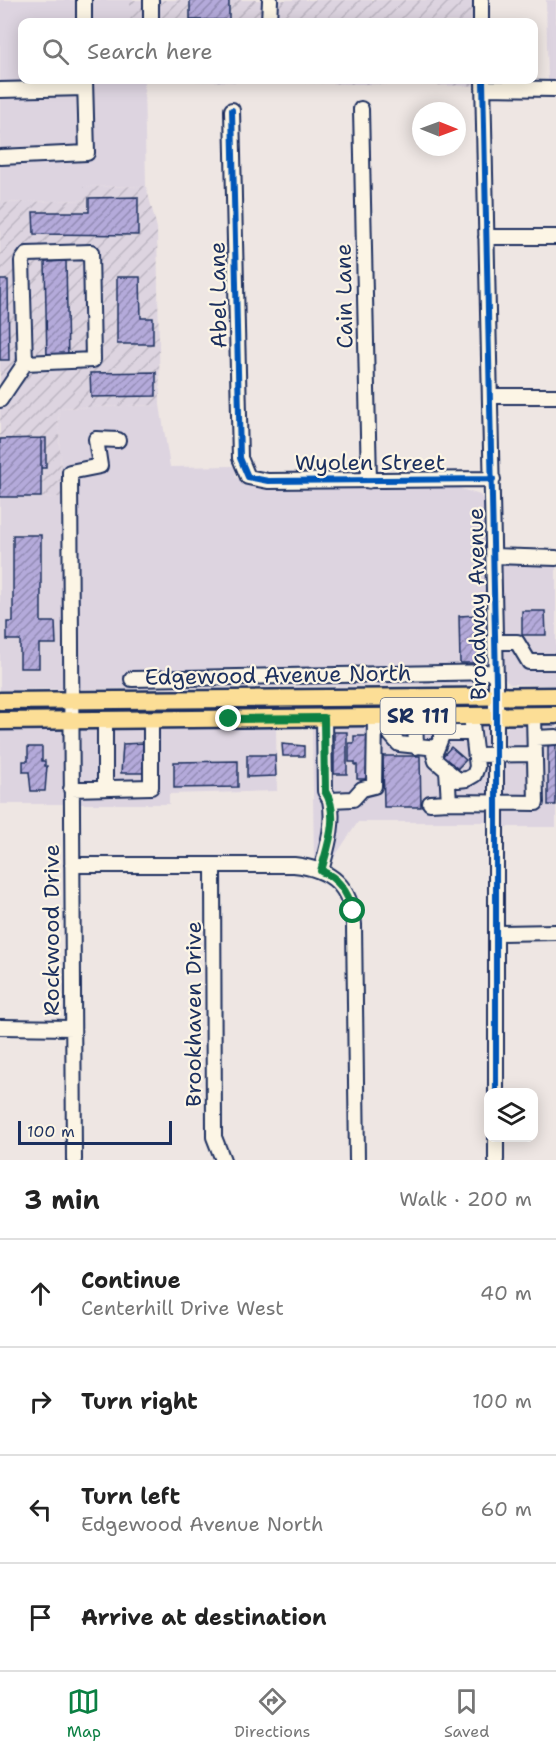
<!DOCTYPE html>
<html lang="en">
<head>
<meta charset="utf-8">
<style>
	:root { --surface:#fff; --page:#f2f2f2; --text:#222; --muted:#767676; --line:#e0e0e0; --accent:#0b8043 }
	body { margin:0; font-family:"Shantell Sans",sans-serif; background:var(--page); color:var(--text) }
	.controls { position:absolute; right:18px; bottom:18px; display:grid; overflow:hidden; border-radius:12px; box-shadow:0 3px 15px #0003 }
	.controls button { width:54px; height:54px; display:grid; place-items:center; padding:0; border:0; border-bottom:2px solid var(--line); background:var(--surface); color:var(--text); font:30px sans-serif }
	.compass { position:absolute; left:412px; top:102px; width:54px; height:54px; border-radius:50%; background:var(--surface); box-shadow:0 3px 15px #0003; rotate:91deg }
	.scale { position:absolute; left:18px; bottom:15px; width:154px; box-sizing:border-box; padding-left:6px; border:3px solid #1b2f5e; border-top:0; font-size:16px; line-height:21px; white-space:nowrap; color:#1b2f5e; -webkit-text-stroke:4px #fcf5e5; paint-order:stroke }
	.stop { position:absolute; width:18px; height:18px; margin:-14px; border:4px solid #0b8043; border-radius:50%; background:#fff }
	.stop.end { background:#0b8043; border-color:#fff; box-shadow:0 2px 6px #0008 }
	.list { margin:0; padding:0; list-style:none }
	h2 { display:flex; justify-content:space-between; align-items:center; height:78px; margin:0; padding:0 24px; font-size:26px }
	h2 small { font-size:20px; font-weight:400; color:var(--muted) }
	.list li { display:grid; grid-template-columns:39px 1fr auto; gap:18px; align-items:center; box-sizing:border-box; height:108px; padding:0 24px; border-top:2px solid var(--line) }
	.list b { display:block; font-size:22px; white-space:nowrap }
	.list p { margin:0; font-size:20px; white-space:nowrap; color:var(--muted) }
	.list em { font-size:20px; font-style:normal; color:var(--muted) }
	.icon { flex:none; width:33px; height:33px; fill:none; stroke:currentColor; stroke-width:2; stroke-linecap:round; stroke-linejoin:round }
	.map { position:relative; flex:none; width:556px; height:1160px; overflow:hidden }
	.search { position:absolute; background:var(--surface); box-shadow:0 3px 15px #0003; left:18px; right:18px; top:18px; height:66px; display:flex; align-items:center; gap:15px; box-sizing:border-box; padding:0 21px; border-radius:12px; color:var(--muted); font-size:22px }
	.sheet { height:510px; background:var(--surface) }
	nav { display:flex; justify-content:space-around; align-items:center; box-sizing:border-box; height:84px; border-top:2px solid var(--line); background:var(--surface); font-size:16px; color:var(--muted) }
	nav a { display:grid; justify-items:center; gap:3px }
	nav .on { color:var(--accent) }
	.map>svg:first-child { display:block }
	.built { fill:#ddd4e0 }
	.industrial { fill:url(#industrial-furrows) }
	.building { fill:url(#building-hatch); stroke:#1b2f5e; stroke-width:1.5 }
	.lines { fill:none; stroke-linecap:round; stroke-linejoin:round }
	.minor-casing { stroke:#1b2f5e; stroke-width:18 }
	.major-casing { stroke:#1b2f5e; stroke-width:21 }
	.minor { stroke:#fcf5e5; stroke-width:14 }
	.major { stroke:#fcde96; stroke-width:16 }
	.cycleway-casing { stroke:#fcf5e5; stroke-width:10 }
	.cycleway { stroke:#0057b8; stroke-width:6 }
	.route { stroke:#0b8043; stroke-width:8 }
	.labels { text-anchor:middle; dominant-baseline:central; stroke-width:4.5; stroke-linejoin:round; paint-order:stroke }
	.shield { fill:#fcf5e5; stroke:#5e6a86; stroke-width:1.5 }
	.shield-label { font-size:21px; font-weight:bold; fill:#1b2f5e }
	.street-label { font-size:22px; fill:#1b2f5e; stroke:#fcf5e5 }
</style>
</head>
<body>
<div class="map">
<svg width="556" height="1160" viewBox="0 0 556 1160">
	<defs>
		<pattern id="industrial-furrows" width="10" height="10" patternUnits="userSpaceOnUse" patternTransform="scale(1.5)"><rect width="10" height="10" fill="#ddd4e0"/><path d="M-1 1l2-2M0 10L10 0M9 11l2-2" fill="none" stroke="#bdb6c3"/></pattern>
		<pattern id="building-hatch" width="6" height="6" patternUnits="userSpaceOnUse" patternTransform="scale(1.5)"><rect width="6" height="6" fill="#b4aada"/><path d="M-1 1l2-2M0 6l6-6M5 7l2-2" fill="none" stroke="#928bb4"/></pattern>
	</defs>
	<rect width="100%" height="100%" fill="#eee6e3"/>
	<filter id="ink" filterUnits="userSpaceOnUse"><feTurbulence type="fractalNoise" baseFrequency=".0167" numOctaves="2"/><feDisplacementMap in="SourceGraphic" scale="12" xChannelSelector="R" yChannelSelector="G"/><feConvolveMatrix kernelMatrix="1 2 1 2 8 2 1 2 1" color-interpolation-filters="sRGB"/></filter>
	<g filter="url(#ink)">
		<path class="built" d="M0,0H130V22H22V80H144L146,186L84,187V200L0,203Z
			M546,0H556V83H548Z
			M160,405L170,467L235,466L236,477L245,483L262,486H452L480,495L487,504V513L489,678L485,684L0,690V498L62,497L58,408Z
			M556,551V685L510,684L505,679L503,673L498,552Z
			M482,723L489,728L490,733V822H358L327,868L314,862L312,725Z
			M513,723H556V827H501L502,769L506,743L505,729Z
			M276,726L277,791L169,794V804H1L0,730Z"/>
		<path class="industrial" d="M130,0H475L476,22H130Z
			M133,80H477L478,86Z
			M146,186L157,228L160,405L58,408L62,497L0,498V203L84,200L83,187Z"/>
		<path class="building" d="M190,0H229V20H190Z
			M138,197V235L34,234L33,212H89V198Z
			M66,261L68,359H47L45,262Z
			M117,277H140L141,318H153V344H117Z
			M0,280H8L9,360H0Z
			M156,372V396L91,397L90,373Z
			M41,438H46V468H41Z
			M41,438V497H0V439Z
			M13,535H41V622H55L56,644H39V668H20V640H7V622H13Z
			M522,611H545L546,635H522Z
			M477,615L478,663H460L459,616Z
			M334,732H347V774H334Z
			M354,736H370L371,779H357V765H355V762H349V743H354Z
			M548,738H556V805H548Z
			M143,743V773H121L123,744Z
			M282,744L304,746V756H283Z
			M28,747H42V761H45V766H47L45,791H31L29,772H23V761H28Z
			M451,747L466,760L456,770L442,757Z
			M247,755H275L276,776L247,777Z
			M383,756H420L421,807H384Z
			M238,761V787L174,788V762Z"/>
		<g class="lines">
			<g class="minor-casing">
				<path id="minor" d="M84,0V22
					M151,0V22
					M481,0V22
					M269,22L270,0
					M483,80L496,682V1092
					M483,88L556,89
					M0,90L85,88
					M361,109L369,481
					M232,110L240,458L248,477L268,481L493,479
					M0,157L87,153L85,80
					M486,237H556
					M490,396H556
					M0,400L25,363L22,261L27,254L91,252L93,360L25,363
					M494,556L556,558
					M496,642H517L529,662H556
					M132,679L496,672
					M415,716L416,747
					M388,717L391,735L399,744L437,748L443,733L444,716
					M324,718L325,791L330,800L353,799L362,789L374,786L375,717
					M105,721V788
					M443,733H473L472,724
					M535,738L556,737
					M437,748L434,754L436,761L458,780L467,779L474,775L477,767L473,733
					M476,755L535,754
					M447,770L449,802L536,803L534,715
					M71,789L151,787V720
					M430,803L449,802
					M72,865H294C332,869 351,886 354,925L357,1160
					M213,865L214,1137L223,1160
					M321,871C327,848 335,824 330,800
					M497,933L556,932
					M0,1027L73,1028
					M74,1160L70,472L100,466L96,439L118,440
					M496,1160V1138"/>
			</g>
			<g class="major-casing">
				<path id="major" d="M0,701L556,696
					M0,721L556,715"/>
			</g>
			<use href="#minor" class="minor"/>
			<use href="#major" class="major"/>
			<g class="cycleway-casing">
				<path id="cycleway" d="M483,80L496,682V1092
					M232,110L240,458L248,477L268,481L493,479"/>
			</g>
			<use href="#cycleway" class="cycleway"/>
		</g>
	</g>
	<g class="lines" filter="url(#ink)">
		<path class="route" d="M229,719L324,718L325,791C340,815 328,845 321,871C339,878 348,893 353,911"/>
	</g>
	<g class="labels">
		<rect class="shield" x="380.5" y="698" width="75" height="36" rx="4.5"/>
		<g class="shield-label">
			<text x="418" y="716">SR 111</text>
		</g>
		<g class="street-label">
			<text transform="translate(218 295) rotate(-91)">Abel Lane</text>
			<text transform="translate(344 296) rotate(-91)">Cain Lane</text>
			<text x="370" y="462">Wyolen Street</text>
			<text transform="translate(477 604) rotate(-91)">Broadway Avenue</text>
			<text transform="translate(278 675) rotate(-1)">Edgewood Avenue North</text>
			<text transform="translate(51 930) rotate(-90)">Rockwood Drive</text>
			<text transform="translate(193 1014) rotate(-90)">Brookhaven Drive</text>
		</g>
	</g>
</svg>
<div class="controls">
<button><svg class="icon" aria-label="layers" viewBox="0 0 24 24"><path d="M12 4l9 5-9 5-9-5zM3 14l9 5 9-5"/></svg></button>
</div>
<svg class="compass" viewBox="-18 -18 36 36"><path d="M0-13l5 13h-10z" fill="#e53935"/><path d="M0 13l5-13h-10z" fill="#767676"/></svg>
<div class="scale">100 m</div>
<div class="stop" style="left:353px;top:911px"></div>
<div class="stop end" style="left:229px;top:719px"></div>
<div class="search"><svg class="icon" aria-label="search" viewBox="0 0 24 24"><circle cx="10" cy="10" r="6"/><path d="M15 15l6 6"/></svg>Search here</div>
</div>
<section class="sheet">
<h2>3 min<small>Walk · 200 m</small></h2>
<ul class="list">
<li><svg class="icon" aria-label="ahead" viewBox="0 0 24 24"><path d="M12 20V5M6 11l6-6 6 6"/></svg><div><b>Continue</b><p>Centerhill Drive West</p></div><em>40 m</em></li>
<li><svg class="icon" aria-label="right" viewBox="0 0 24 24"><path d="M7 20v-9h11M14 6l5 5-5 5"/></svg><div><b>Turn right</b></div><em>100 m</em></li>
<li><svg class="icon" aria-label="left" viewBox="0 0 24 24"><path d="M17 20v-9H6M10 6l-5 5 5 5"/></svg><div><b>Turn left</b><p>Edgewood Avenue North</p></div><em>60 m</em></li>
<li><svg class="icon" aria-label="arrive" viewBox="0 0 24 24"><path d="M6 21V4h12l-3 4 3 4H6"/></svg><div><b>Arrive at destination</b></div></li>
</ul>
</section>
<nav>
<a class="on"><svg class="icon" aria-label="map" viewBox="0 0 24 24"><path d="M3 6l6-2 6 2 6-2v14l-6 2-6-2-6 2zM9 4v14M15 6v14"/></svg>Map</a>
<a><svg class="icon" aria-label="directions" viewBox="0 0 24 24"><path d="M12 3l9 9-9 9-9-9zM9 14v-3h6M13 9l2 2-2 2"/></svg>Directions</a>
<a><svg class="icon" aria-label="saved" viewBox="0 0 24 24"><path d="M7 4h10v16l-5-4-5 4z"/></svg>Saved</a>
</nav>
</body>
</html>
